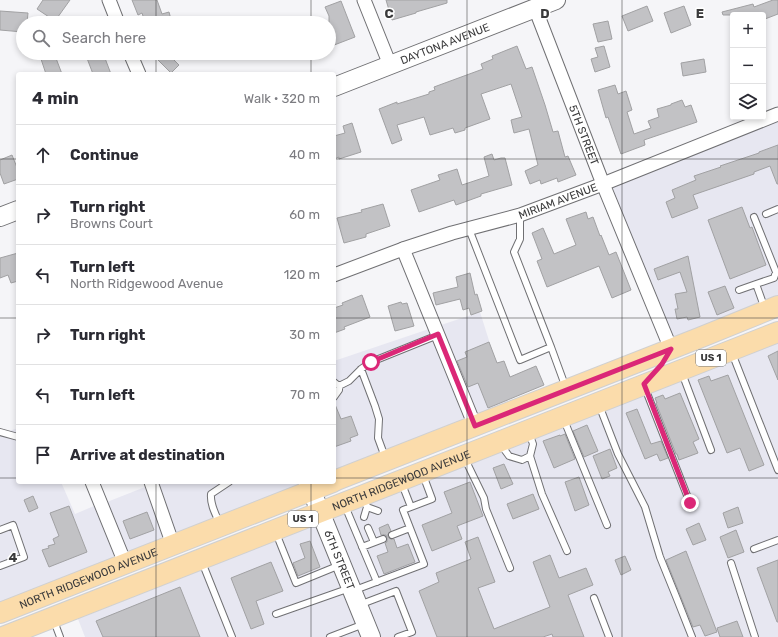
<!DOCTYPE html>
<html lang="en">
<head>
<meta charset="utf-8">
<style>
	:root { --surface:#fff; --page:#f2f2f3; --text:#2b2b33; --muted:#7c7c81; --line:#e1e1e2 }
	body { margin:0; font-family:Rubik,sans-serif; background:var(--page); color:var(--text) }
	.controls { position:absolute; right:12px; top:12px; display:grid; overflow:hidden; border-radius:4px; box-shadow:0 2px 6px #0003 }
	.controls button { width:36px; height:36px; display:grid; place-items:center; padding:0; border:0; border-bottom:1px solid var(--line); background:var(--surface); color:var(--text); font:20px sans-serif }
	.stop { position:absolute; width:12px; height:12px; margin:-9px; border:3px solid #db2777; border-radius:50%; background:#fff }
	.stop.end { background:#db2777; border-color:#fff; box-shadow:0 1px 4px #0008 }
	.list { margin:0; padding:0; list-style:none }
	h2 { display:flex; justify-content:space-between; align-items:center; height:52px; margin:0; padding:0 16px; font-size:17px }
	h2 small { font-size:13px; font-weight:400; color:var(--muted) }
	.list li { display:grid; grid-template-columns:26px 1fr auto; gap:12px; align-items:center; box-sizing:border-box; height:60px; padding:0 16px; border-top:1px solid var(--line) }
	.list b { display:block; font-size:15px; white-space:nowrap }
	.list p { margin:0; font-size:13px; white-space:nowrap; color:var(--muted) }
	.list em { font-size:13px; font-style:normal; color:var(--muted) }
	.icon { flex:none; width:22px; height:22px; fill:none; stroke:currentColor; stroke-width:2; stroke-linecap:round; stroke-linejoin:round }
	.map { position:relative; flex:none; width:778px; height:637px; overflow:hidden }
	.search { position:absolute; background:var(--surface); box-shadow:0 2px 6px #0003; left:16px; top:16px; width:320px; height:44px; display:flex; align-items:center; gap:10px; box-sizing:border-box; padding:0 14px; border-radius:22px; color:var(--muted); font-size:15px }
	.panel { position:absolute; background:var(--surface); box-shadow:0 2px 6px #0003; left:16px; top:72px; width:320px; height:412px; border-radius:4px }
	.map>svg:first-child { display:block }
	.built { fill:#e7e7f1 }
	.building { fill:#c2c2c5; stroke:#a1a1a3 }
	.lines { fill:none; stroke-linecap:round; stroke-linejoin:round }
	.lane-casing { stroke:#707073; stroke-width:8 }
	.street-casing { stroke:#707073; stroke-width:15 }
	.secondary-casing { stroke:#707073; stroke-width:20 }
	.primary-casing { stroke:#d0d0d0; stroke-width:22 }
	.lane { stroke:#fff; stroke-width:6 }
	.street { stroke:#fff; stroke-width:13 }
	.secondary { stroke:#fff; stroke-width:18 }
	.primary { stroke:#fbdcab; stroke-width:20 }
	.route { stroke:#db2777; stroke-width:5 }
	.grid { fill:none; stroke:#3a3a3b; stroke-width:1; stroke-opacity:0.55 }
	.labels { text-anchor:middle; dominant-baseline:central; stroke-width:3; stroke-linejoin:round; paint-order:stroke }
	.shield { fill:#fff; stroke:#757576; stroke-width:1 }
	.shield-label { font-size:10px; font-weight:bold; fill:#3a3a3b }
	.street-label { font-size:11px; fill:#3a3a3b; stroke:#fff }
	.grid-label { font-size:13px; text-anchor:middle; font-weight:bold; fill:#3a3a3b; stroke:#fff; stroke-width:3; stroke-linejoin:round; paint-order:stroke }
</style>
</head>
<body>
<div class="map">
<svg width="778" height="637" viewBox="0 0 778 637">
	<rect width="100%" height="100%" fill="#f5f5f8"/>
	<path class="built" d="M778,121V299L674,341L612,187Z
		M480,312L509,404L478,416L441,325Z
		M429,329L466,421L334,474V361Z
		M778,341V637H378L330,519Z
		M18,428V482H61L75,514L94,506L116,560L0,605V434Z
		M158,482H301L303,486L177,536Z
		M145,487L165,541L129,555L107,502Z
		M318,524L364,637H85L78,619Z"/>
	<path class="building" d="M43,0H70L55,21L37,9Z
		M132,0H157L162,14L169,12L172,23H140V20L144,19L142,13L138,15Z
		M386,0H447V3L416,12V13L392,20Z
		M773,0H778V14L765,19L764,15H723L722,12L753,4L754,7Z
		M341,1L355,37L329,47V16L325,7Z
		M647,6L653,21L628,31L622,16Z
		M684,6L691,25L671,33L664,13Z
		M0,11L28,13L27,23H23V32L0,30Z
		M608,21L612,39L598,42L593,24Z
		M517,46L526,69L532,67L545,105L553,132L558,131L565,157L568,156L576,175L558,182L557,178L541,184L540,180L530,184L525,171L538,165L529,129L514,133L511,120L522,117L511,84L481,94L490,119L465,128V130L455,133L453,128L430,135L424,117L397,125L402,140L392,144L379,109L397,102V104L429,94V92L435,90L434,87L483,69L481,64L493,59L492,56Z
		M604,46L610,67L595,72L591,59L598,57L595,48Z
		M48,53H54L62,74H46L40,56Z
		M85,53H103L111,74H93Z
		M163,53H167L179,65L171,73L157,59Z
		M704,59L706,72L683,76L681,63Z
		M615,85L618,94L626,91L632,110L627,112L634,134L651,128L648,121L659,117L657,109L671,105V104L682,100L685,107L691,105L697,122L644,140L645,145L621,154L608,117L606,118L598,90Z
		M352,123L361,152L339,159V157L334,159V136L345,133L343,126Z
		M778,145V184H777L770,166L754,172V174L693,195L698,208L672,218L666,202L675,198L672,190L696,180L694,176L721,167L720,166L759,153V152Z
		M492,154L494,160L501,158H505L512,185L481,194V196L456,205L454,200L419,212L411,190L440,180L438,175L457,169L462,185L489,176L484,157Z
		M12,155L18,170V179L4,184L0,173V160Z
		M383,204L390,226L366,234V237L344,243L337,218L362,212L361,210Z
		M742,207L750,228L752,227L766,265L730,279L708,220Z
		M586,212L588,219L593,217L600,236L601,235L609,255L616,252L631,290L612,298L599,266L547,287L537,261L542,259L532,233L543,228L554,254L576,245L566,219Z
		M18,253V281L11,283L8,275L0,278V258Z
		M688,256L700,317L688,320L687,317L677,319L675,309H678L675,294L687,292L680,272L658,280L654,269Z
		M470,273L475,295L477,294L482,311L471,315L469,308L463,310L460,299L436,305L433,293L458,287L456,277Z
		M725,286L734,308L717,315L708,292Z
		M362,295L370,317L344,327L345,329L334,333V308L343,305L342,303Z
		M401,302L402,304L407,303L414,326L395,331L388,306Z
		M489,342L497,363L504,361L510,377L536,366L544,385L488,408L478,383L468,387L457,361L467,357L465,352Z
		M778,351V380L768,356Z
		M728,375L764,465L749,471L740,448L727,453L698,380L709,376L711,381Z
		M680,393L699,439L693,442L698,453L679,460L677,454H676L656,403H657L655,398L663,395L665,399Z
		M334,402L341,419L351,416L358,435L350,438L351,441L334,447Z
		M637,409L651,444L661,441L668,458L660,461L657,454L645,459L626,413Z
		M587,425L598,451L584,457L573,431Z
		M565,434L575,459L554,468L543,441L560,435V436Z
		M610,449L617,468L608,472L610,476L602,479L593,456Z
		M504,464L513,484L501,489L493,468Z
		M579,477L589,505L575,511L565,482Z
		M470,482L483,516L457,526L462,539L432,551L422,525L452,513L444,492Z
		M533,494L539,509L513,519L507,504Z
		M33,496L38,508L29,512L24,500Z
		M69,506L87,552L49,567L42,550L49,548L48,546L55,544L53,539L59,536L50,513Z
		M738,507L743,523L728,528L723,513Z
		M147,512L154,530L130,539L123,521Z
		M699,523L706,540L693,545L686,529Z
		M388,524L391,531L388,534V537L391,539H394L397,548L408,544L415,562L384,574L377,556L388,552L385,543L387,542V538L386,535H381L379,528Z
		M736,530L744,552L728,558L720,537Z
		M478,537L495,582L478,588L494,629L550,607L533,562L550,555L559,578L586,568L593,585L568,595L584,637H553L552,634L543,637H437L419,591L439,582L436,573L471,559L465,542Z
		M310,541L320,567L298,576L293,563L305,558L300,544Z
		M686,551L717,632L705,636L700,625L693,627L666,560Z
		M625,556L631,570L621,575L615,560Z
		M778,560V622H777L757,568Z
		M271,562L283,591L256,601L264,624L251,629L231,578Z
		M180,587L200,637H103L96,621Z
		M737,621L743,637H720L717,628Z"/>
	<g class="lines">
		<g class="lane-casing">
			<path id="lane" d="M766,214L778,209
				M520,215V239L514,252L551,347
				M754,217L776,272L774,278L756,284L765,309
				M469,229L520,360L551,347L566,388
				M739,290L756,284
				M732,353L778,470
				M361,369L375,406L379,419L378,438L385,457
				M682,373L711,450
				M334,382L339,386L349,381L361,369L371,362L438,335
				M645,388L690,503
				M334,397L339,390V386
				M599,405L618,454L645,507L660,557L677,599L692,637
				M564,420L607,525
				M0,432L18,437
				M529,433L533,444L530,456L542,494L567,551
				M501,445L509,456L522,460L530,456
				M465,459L484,498L486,509L510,568
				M402,484L411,507
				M345,506L377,582
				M367,507L378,511
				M364,517L367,507L364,499
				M220,524C216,515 210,505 211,494L229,482
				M368,528L374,542
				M0,530L13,525L24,557L0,566
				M276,533L296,583L340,565
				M392,535L410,528
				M362,547L383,539
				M754,549L778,540
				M202,562L232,637
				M731,563L755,637
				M355,590L424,564L403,510L432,499L423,475
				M594,598L609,637
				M359,605L396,591L412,632L398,637
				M276,614L350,588
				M54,621L60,637
				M330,637L364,624"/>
		</g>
		<g class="street-casing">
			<g id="street">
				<path d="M109,0L118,23"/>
				<path d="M364,0L390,65"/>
				<path id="s1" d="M535,8L603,184L671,349"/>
				<path d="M130,53L139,74"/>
				<path d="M403,249L475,426"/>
				<path id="s2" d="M334,275L403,249L452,233L520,215L603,184L778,114"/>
				<path d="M92,482L125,563"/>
				<path d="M151,482L173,545"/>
			</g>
		</g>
		<g class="secondary-casing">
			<g id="secondary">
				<path id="s3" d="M334,87L556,0"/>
				<path d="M0,217L18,210"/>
				<path id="s4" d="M308,482L371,637"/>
			</g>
		</g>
		<g class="primary-casing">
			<g id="primary">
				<path d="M334,481L699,338L778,306"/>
				<path id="s5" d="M0,613L333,482"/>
				<path id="s6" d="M3,637L778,332"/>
			</g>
		</g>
		<use href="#lane" class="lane"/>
		<use href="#street" class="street"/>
		<use href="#secondary" class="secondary"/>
		<use href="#primary" class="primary"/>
	</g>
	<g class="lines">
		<path class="route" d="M371,362L438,334L475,426L671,349L662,364L644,384L690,503"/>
	</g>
	<path class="grid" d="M156,0V23M311,0V23M467,0V637M622,0V637M156,53V74M311,53V74M0,159H18M334,159H778M0,318H18M334,318H778M0,478H18M334,478H778M156,482V637M311,482V637"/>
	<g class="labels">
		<g class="shield">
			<rect x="696" y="350" width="30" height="16" rx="3"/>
			<rect x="288" y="511" width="30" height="16" rx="3"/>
		</g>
		<g class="shield-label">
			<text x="711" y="358">US 1</text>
			<text x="303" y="519">US 1</text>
		</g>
		<g class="street-label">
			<text stroke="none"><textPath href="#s3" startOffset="119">DAYTONA AVENUE</textPath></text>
			<text stroke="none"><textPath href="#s1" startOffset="136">5TH STREET</textPath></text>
			<text stroke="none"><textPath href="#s2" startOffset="236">MIRIAM AVENUE</textPath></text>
			<text stroke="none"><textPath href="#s6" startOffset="428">NORTH RIDGEWOOD AVENUE</textPath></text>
			<text stroke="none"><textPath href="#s4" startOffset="84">6TH STREET</textPath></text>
			<text stroke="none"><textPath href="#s5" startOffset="95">NORTH RIDGEWOOD AVENUE</textPath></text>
		</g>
	</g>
	<g class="grid-label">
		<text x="389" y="18">C</text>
		<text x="545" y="18">D</text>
		<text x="700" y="18">E</text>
		<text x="13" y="562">4</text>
	</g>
</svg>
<div class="controls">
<button>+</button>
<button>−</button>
<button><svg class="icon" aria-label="layers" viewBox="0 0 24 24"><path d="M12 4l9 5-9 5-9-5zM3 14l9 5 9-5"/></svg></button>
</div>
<div class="stop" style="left:371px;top:362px"></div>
<div class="stop end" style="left:690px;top:503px"></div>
<div class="search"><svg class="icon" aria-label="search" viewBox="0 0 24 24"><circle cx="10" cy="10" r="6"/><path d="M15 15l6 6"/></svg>Search here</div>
<section class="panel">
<h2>4 min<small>Walk · 320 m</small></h2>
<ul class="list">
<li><svg class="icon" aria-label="ahead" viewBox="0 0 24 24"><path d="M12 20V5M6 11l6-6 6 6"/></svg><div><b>Continue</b></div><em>40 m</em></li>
<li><svg class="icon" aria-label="right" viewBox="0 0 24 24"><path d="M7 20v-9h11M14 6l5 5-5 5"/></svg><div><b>Turn right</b><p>Browns Court</p></div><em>60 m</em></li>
<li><svg class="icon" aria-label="left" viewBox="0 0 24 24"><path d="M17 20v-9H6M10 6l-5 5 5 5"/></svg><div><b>Turn left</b><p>North Ridgewood Avenue</p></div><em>120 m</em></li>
<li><svg class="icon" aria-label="right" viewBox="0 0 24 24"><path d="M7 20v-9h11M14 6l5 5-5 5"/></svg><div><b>Turn right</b></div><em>30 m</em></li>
<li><svg class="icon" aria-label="left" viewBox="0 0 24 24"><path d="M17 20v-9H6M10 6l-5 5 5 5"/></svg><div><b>Turn left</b></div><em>70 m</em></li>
<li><svg class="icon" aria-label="arrive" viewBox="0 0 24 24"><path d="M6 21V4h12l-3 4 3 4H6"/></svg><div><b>Arrive at destination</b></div></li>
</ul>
</section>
</div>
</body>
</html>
